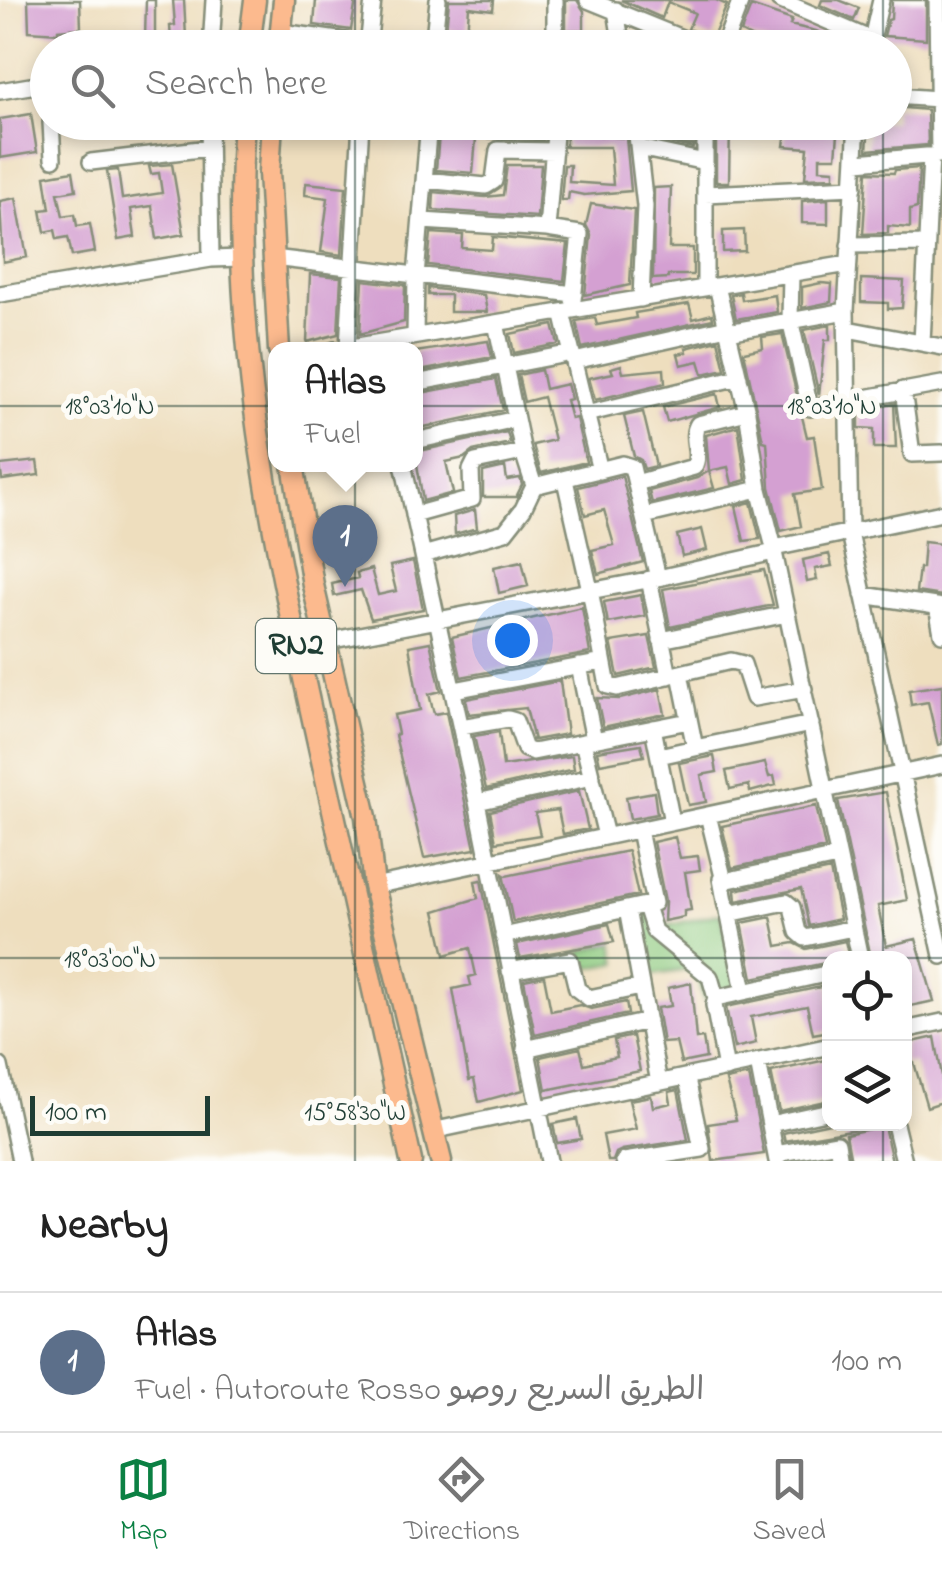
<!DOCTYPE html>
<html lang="en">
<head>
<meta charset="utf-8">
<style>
	:root { --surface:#fff; --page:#f2f2f2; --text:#222; --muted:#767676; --line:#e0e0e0; --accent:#0b8043 }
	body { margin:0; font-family:"Indie Flower","Playpen Sans Arabic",sans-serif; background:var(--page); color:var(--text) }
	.controls { position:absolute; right:30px; bottom:30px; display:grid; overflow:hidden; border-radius:20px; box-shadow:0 5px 15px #0003 }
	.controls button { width:90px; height:90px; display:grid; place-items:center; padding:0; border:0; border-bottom:2px solid var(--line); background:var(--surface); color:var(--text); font:50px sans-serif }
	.scale { position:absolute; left:30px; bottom:25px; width:180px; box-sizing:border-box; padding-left:10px; border:5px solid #1f3d34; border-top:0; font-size:28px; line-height:35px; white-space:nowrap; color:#1f3d34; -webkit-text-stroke:8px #fdfcf7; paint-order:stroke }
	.you { position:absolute; left:512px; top:640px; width:35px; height:35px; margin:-25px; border:8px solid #fff; border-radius:50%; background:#1a73e8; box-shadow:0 0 0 15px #1a73e833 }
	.badge { display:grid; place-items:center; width:65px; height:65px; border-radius:50%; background:var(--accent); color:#fff; font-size:32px; font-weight:700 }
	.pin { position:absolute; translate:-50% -82px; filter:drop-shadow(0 2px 5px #0008) }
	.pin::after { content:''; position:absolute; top:52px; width:35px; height:30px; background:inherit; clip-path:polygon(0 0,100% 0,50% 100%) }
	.popup { position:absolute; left:268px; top:342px; width:155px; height:130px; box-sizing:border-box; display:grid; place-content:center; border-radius:20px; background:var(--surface); filter:drop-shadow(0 2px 8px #0005); font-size:32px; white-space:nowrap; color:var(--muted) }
	.popup b { font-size:38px; color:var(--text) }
	.popup::after { content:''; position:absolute; left:50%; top:100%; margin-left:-20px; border:20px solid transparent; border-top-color:var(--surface) }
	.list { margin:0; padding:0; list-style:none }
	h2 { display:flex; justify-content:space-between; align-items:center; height:130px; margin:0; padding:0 40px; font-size:42px }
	h2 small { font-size:32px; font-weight:400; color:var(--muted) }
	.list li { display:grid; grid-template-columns:65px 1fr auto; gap:30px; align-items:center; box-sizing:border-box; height:140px; padding:0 40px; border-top:2px solid var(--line) }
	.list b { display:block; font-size:38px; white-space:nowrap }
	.list p { margin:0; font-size:32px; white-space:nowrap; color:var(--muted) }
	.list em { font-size:32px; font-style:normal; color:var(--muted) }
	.icon { flex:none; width:55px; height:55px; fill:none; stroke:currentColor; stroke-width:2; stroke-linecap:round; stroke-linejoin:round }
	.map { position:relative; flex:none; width:942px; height:1161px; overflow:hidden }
	.search { position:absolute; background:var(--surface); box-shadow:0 5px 15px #0003; left:30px; right:30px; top:30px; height:110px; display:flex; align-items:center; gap:25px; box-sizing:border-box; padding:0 35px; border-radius:55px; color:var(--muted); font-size:38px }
	.sheet { height:270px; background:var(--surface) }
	nav { display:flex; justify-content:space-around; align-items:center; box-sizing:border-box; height:140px; border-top:2px solid var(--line); background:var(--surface); font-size:28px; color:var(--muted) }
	nav a { display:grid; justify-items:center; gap:5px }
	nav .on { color:var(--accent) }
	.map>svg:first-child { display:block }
	.green { fill:#8eca80; stroke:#56845a; stroke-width:2.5 }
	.building { fill:#d4a0d2 }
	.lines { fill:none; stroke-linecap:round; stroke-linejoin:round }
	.minor-casing { stroke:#868e79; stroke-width:20 }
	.highway-casing { stroke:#868e79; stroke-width:25 }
	.minor { stroke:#fff; stroke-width:15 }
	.highway { stroke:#fcba8e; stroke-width:20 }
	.ticks { fill:none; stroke:#1f3d34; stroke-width:2.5; stroke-opacity:0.45 }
	.labels { text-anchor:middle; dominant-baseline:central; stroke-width:10; stroke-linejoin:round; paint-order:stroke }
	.shield { fill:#fdfcf7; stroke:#62766e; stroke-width:2.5 }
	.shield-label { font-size:32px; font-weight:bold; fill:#1f3d34 }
	.ticks-label { font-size:25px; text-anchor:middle; fill:#1f3d34; stroke:#fdfcf7; stroke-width:10; stroke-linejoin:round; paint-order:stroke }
</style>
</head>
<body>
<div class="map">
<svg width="942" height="1161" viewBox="0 0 942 1161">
	<rect width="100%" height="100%" fill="#fdfcf7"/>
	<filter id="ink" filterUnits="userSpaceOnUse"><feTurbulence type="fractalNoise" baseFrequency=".01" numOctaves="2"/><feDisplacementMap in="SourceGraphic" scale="20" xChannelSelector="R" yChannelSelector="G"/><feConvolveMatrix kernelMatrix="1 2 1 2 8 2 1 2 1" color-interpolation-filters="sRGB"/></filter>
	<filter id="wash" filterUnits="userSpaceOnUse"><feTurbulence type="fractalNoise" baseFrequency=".0048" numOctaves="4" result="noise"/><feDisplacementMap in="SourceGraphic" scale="40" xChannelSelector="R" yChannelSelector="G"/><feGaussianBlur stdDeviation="2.25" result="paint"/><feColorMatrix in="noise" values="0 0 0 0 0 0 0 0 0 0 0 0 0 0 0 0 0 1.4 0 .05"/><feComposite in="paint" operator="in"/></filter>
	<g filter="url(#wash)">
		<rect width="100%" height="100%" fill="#eedebe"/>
		<path class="green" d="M653,909L663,927L721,913L737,985L703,999L695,969L644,976L634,913Z
			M614,942L618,963L583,969L580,952Z"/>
		<g id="blocks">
			<path class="building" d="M28,0H80L81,28L58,30V33L29,31Z
				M146,0H155V34L145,38Z
				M173,0H184L186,37L171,40L170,26L175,25Z
				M316,0H356L351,30L314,25Z
				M449,0H494L493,10L469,7L467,34L446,29Z
				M566,0H577L584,11V30H566Z
				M621,0H716L727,5L712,39L688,29L695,13L668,2L662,18Z
				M822,0H839L859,8L854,20L820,5Z
				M892,0H926V39L884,36L888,20L891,19Z
				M751,6L792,20L790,25L816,31L854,48H802L790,44L785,48L753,38L741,32Z
				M894,107L927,110L928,145L867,150L869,122H894Z
				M31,114L37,152L0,158V119Z
				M440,122L544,126L543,140L476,138L473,173L436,170Z
				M647,122H680L677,144L694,145L693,148L649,139Z
				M716,122H730L729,182H716Z
				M768,122H839L836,157H820V169L834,170V177L805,178L808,148L784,146L786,131L767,128Z
				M566,133L626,138L631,191L584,195L569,192L568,200H561L564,165H570L569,182L613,185L610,147H566Z
				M172,164L184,234L157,239L152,206L131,209L135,237L118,240L107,171L118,170L122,199L162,193L159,173L151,174L149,166Z
				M507,165H541L537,217L433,210L434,192L485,197L503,195Z
				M919,168L917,208L910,210V228L888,226V233L863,234L867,172L894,173L895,170Z
				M73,171L76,190L58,193L63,216L75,214L77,226L90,224L95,252L72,256L68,237L57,239L55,230L45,232L41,210L50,209L45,176Z
				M306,183L346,187L342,255L321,252L328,198L305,195Z
				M671,187L669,248H693V275H668V278L653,279L654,188Z
				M16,198L27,257L3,262L0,201Z
				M828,199V224L802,223V201Z
				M591,204L634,210L630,285L585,295L591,235L586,225Z
				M744,230L745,251L723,252V231Z
				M431,233L463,235L462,248L492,250L493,237L568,244L564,281L428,265Z
				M310,274L341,277L338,334L307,342Z
				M861,279L904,281L902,308L888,309V303L861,302Z
				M363,280L405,285L404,322L360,334Z
				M821,283L832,284L831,302L802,308V287Z
				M428,288L484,295L487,312H450V295H428Z
				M741,293L742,300L775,295L777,312L736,319L731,295Z
				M689,304L693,319L712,314L713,319L582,348L576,321L595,318L597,325L636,318L635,313Z
				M553,325L558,344L514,353L510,334Z
				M830,325V340H825L819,395L804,330Z
				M782,334L807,437L814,436L822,490L795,494L801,526L781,531L770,487L767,442L763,441L744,352L763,348L762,337Z
				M718,340L725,369L703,374L699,361L681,365L678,354L687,352L686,348Z
				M488,341L492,357L415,372V352Z
				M621,365L623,373L664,369L665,383L595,400L589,378L613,373L611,368Z
				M541,370L545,389L567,384L571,399L566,400L571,419L576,418L586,462L541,473L533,445L554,440L543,397L524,402L518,375Z
				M496,379L503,410L415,429V394Z
				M717,394L720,407L667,422L663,407Z
				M894,404L896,448H874V429L859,428V411Z
				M643,412L656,466L644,469L641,460L634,456L624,416Z
				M738,426L746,480L732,484L728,467L709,471L706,435Z
				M507,432L510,443L473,451L464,458L446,462L453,493L423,501L415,452Z
				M37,461L39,475L2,480L0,465Z
				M505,467L507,480L520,478L522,485L516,497H483V472Z
				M709,471L714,488L652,503L649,491L697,478Z
				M622,476L643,562L598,574L592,550L614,545L604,510L585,515L578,487Z
				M751,502L760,539L744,541L736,506Z
				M475,510L477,528L455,534L454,516Z
				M702,529L707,550L682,556L677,535Z
				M924,542L942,544V596L916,592L919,568H922Z
				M829,554L832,566L815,569L817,580L807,582L803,560Z
				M413,561L423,609L371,619L361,590L334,596L332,584L358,578L357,573L371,569L378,595L396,591L390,566Z
				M522,561L528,586L499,593L494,567Z
				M764,570L773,605L670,627L663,589Z
				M641,595L645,616L608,623L604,602Z
				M582,607L590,653L461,677L452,637Z
				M649,636L656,667L618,676L611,642Z
				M430,642L441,691L429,694L434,714L446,712L475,849L424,858L395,735L398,734L394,715L420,710L409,646Z
				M560,681L567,734L534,740L526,708L469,714L466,699Z
				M942,685V744L938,745L928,702L911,705L909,690Z
				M660,689L665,714L603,727L597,698L620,699Z
				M499,732L503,766L572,756L574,769L486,789L474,736Z
				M641,744L644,756L600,764L597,751Z
				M714,756L717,772L701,775L706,802L688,805L679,763Z
				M765,763L769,777L774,776L776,785L750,792L749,785L730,789L726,771Z
				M579,791L588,829L563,834L558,810L535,813L540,835L496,842L490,811Z
				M654,792L657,814L630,819L626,797Z
				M886,792L907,900L878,906L886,946L916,939L934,1001L906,1007L904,958H871L838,800Z
				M816,806L825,848L732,868L722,826Z
				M675,837L680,858L698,856L700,870L685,872L691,910L684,911V917L664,921L665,901L653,842Z
				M628,851L638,895L513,922L503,874L506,876Z
				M830,870L840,919L809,926L801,889L736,901L735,890Z
				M481,880L523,1090L479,1102L474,1079L469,1080L453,989L471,985L469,977L476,975L470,948L445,955L435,911L478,898L475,881Z
				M771,917L777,946L794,943L806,949L845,941L849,958H830V962L753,978L742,923Z
				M609,924L614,942L520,958L517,944Z
				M544,976L551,1011L580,1005L591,1009L626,1002L628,1014L535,1035L524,980Z
				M691,983L696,1039L703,1038L706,1058L681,1063L676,1042L663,1043L657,1008L671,1006L668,988Z
				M830,985V1031L813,1034L807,1006L751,1017L756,1043L734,1048L726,1007Z
				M633,1036L640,1071L546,1090L540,1057L580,1048L584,1064L617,1057L614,1040Z
				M935,1037L942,1076V1102L927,1107L914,1063H904V1044Z
				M830,1059V1100L779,1111L771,1072Z
				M749,1075L764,1154L713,1161L708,1124L736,1120L726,1080Z
				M678,1090L688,1140L622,1150L616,1153L613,1161H608L603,1135L636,1129L629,1100L651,1096L653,1107L671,1103L669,1092Z
				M577,1119L581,1139L557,1143L553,1124Z
				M830,1123L868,1124L869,1127L785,1141L783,1133Z
				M884,1126L892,1161H851L846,1134Z"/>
		</g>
	</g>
	<g filter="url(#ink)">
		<use href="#blocks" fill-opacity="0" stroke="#868e79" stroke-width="2.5"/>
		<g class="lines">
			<g class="minor-casing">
				<path id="minor" d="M555,0V48
					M588,0L706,48
					M779,0L872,40
					M937,0L939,155
					M616,10L622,48
					M281,32L395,48
					M211,48L214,0
					M368,48L373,0
					M433,48L438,0
					M723,48L741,0
					M870,48L881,0
					M0,91L48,83
					M894,96L938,99
					M51,122L53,159
					M209,122L211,259
					M568,122L636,127L635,122
					M857,122L846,311L850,533L942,956
					M636,127L645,206L641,299
					M639,148L705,162
					M91,162L208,148
					M857,162L938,155
					M425,180L486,186L494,181L498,150L554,151
					M705,194L854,187
					M422,221L547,229L556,122
					M547,229L580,234L573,300
					M849,245L926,244
					M273,258L574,294
					M791,274L790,319L810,408L942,384
					M717,286L747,412L759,489L774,548
					M705,288V122
					M0,294L211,259L241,258
					M562,312L600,471
					M496,323L523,452L534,486L623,464L632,467L658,578
					M847,329L942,347
					M728,332L846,311
					M415,336L416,276L429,122
					M922,343L931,156
					M348,347L361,122
					M334,350L848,264
					M574,361L727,327
					M415,383L572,353
					M903,390L912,454L942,453
					M586,414L739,377
					M415,441L516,419
					M403,464L477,802L549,1161
					M565,480L590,590L608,686L617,688L731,661L743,664L754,698L804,689
					M636,483L694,467C702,453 689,438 698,424L747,412
					M414,515L472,499L471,470L475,462L523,452
					M644,516L759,489
					M774,552L860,958
					M423,555L505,532L523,509L534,486
					M649,579L669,676
					M863,595L942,607
					M937,606L942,634
					M661,640L787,614
					M328,641L658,578L774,552V548L942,513
					M579,666L594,740
					M680,674L695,748L811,724
					M454,690L603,662
					M461,727L508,719L515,721L525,749L533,752L689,721
					M653,728L672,822
					M583,742L606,836
					M659,756L695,748
					M477,802L592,777
					M708,815L724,881L837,857
					M721,879L726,906L733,913L786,902L792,907L798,932L805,938L853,928
					M374,886L942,765
					M646,906L654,931L710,977L716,998
					M627,909L659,1083
					M728,911L744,991
					M503,936L654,903L639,830
					M510,971L570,960L577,989L589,998L641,987
					M904,1030L942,1022
					M525,1049L648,1021
					M758,1062L777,1161
					M0,1066L20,1161
					M726,1069L714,1005L716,998L830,973
					M770,1124L830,1111
					M895,1124L904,1161
					M432,1131L830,1046
					M776,1154L837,1143L840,1161
					M624,1161L702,1149L687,1079"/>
			</g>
			<g class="highway-casing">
				<path id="highway" d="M249,48L255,0
					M279,48L284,0
					M244,122C229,332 272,535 317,738C348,879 379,1020 411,1161
					M272,122L269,172L279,350
					M293,464L313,585L366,817L374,886L441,1161"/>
			</g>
			<use href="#minor" class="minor"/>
			<use href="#highway" class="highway"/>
		</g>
	</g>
	<path class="ticks" d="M355,0V48M883,0V48M355,122V1161M883,122V958M0,406H942M0,958H942M883,1124V1161"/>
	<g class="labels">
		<rect class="shield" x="256" y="619" width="80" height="54" rx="8"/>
		<g class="shield-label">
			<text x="296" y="646">RN2</text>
		</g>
	</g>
	<g class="ticks-label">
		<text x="110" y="414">18°03'10"N</text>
		<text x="832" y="414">18°03'10"N</text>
		<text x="110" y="967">18°03'00"N</text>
		<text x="355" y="1120">15°58'30"W</text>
	</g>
</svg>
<div class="controls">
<button><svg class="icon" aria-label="locate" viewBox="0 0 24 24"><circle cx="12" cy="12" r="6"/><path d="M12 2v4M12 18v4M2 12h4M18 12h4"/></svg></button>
<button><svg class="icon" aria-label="layers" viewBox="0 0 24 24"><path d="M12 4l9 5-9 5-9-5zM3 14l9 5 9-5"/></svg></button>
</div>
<div class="scale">100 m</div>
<div class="you"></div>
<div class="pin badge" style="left:345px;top:587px;background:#5c6f8a">1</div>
<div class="popup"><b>Atlas</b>Fuel</div>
<div class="search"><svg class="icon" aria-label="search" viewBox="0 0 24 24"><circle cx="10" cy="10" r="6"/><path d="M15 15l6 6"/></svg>Search here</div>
</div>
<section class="sheet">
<h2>Nearby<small></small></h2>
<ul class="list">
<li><span class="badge" style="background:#5c6f8a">1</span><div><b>Atlas</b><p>Fuel · Autoroute Rosso الطريق السريع روصو</p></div><em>100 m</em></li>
</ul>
</section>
<nav>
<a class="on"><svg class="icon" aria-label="map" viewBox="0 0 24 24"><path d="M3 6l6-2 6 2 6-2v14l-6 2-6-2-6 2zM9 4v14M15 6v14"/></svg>Map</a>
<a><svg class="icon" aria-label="directions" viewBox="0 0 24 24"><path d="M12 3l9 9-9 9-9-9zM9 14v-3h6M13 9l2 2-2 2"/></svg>Directions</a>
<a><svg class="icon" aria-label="saved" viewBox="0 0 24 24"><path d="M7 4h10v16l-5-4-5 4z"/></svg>Saved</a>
</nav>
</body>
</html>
